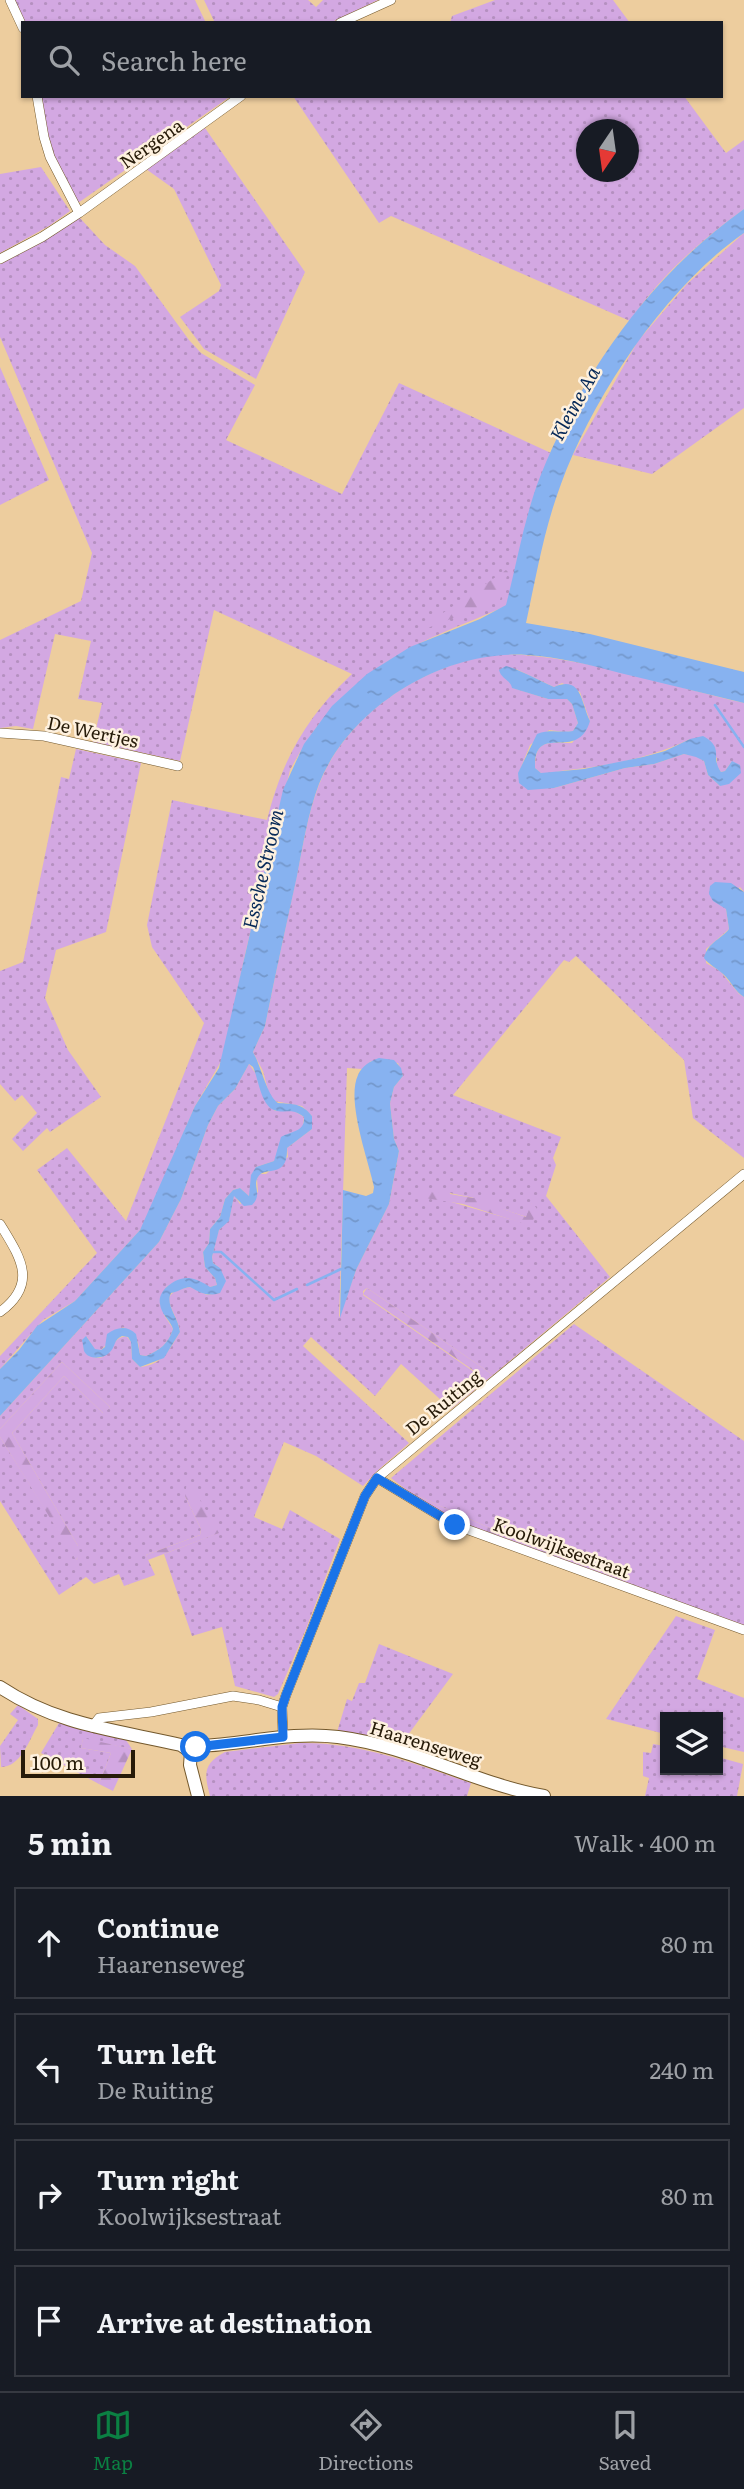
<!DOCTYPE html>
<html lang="en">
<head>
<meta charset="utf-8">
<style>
	:root { --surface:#171b24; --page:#242831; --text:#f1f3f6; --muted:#9ea1a6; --line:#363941; --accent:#0b8043 }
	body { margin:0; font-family:Literata,serif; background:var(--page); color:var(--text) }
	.controls { position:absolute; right:21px; bottom:21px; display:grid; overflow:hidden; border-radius:0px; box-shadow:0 2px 5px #0004 }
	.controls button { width:63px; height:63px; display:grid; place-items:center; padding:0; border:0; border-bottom:2px solid var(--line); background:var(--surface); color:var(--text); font:35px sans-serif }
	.compass { position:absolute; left:576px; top:119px; width:63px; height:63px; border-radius:50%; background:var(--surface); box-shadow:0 2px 5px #0004; rotate:193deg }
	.scale { position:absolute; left:21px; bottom:18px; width:114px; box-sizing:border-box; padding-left:7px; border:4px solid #261a08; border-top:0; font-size:19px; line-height:24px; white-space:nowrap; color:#261a08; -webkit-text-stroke:5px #fef1df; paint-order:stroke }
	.stop { position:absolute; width:21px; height:21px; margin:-16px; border:5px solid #1a73e8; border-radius:50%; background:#fff }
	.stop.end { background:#1a73e8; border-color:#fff; box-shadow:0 2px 7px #0008 }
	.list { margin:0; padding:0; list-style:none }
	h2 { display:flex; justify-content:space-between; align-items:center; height:91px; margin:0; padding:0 28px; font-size:30px }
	h2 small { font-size:23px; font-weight:400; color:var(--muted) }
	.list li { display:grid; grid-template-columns:46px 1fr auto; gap:21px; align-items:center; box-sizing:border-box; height:112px; margin:0 14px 14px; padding:0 14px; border:2px solid var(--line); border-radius:0px }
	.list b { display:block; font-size:26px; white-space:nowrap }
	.list p { margin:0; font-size:23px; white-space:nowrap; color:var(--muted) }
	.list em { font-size:23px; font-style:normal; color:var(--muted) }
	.icon { flex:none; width:38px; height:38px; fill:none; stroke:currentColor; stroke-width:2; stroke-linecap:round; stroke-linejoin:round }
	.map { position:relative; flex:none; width:744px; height:1796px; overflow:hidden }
	.search { position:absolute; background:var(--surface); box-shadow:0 2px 5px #0004; left:21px; right:21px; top:21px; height:77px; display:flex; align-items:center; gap:18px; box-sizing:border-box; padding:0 24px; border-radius:0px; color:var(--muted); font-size:26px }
	.sheet { height:595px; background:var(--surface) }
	nav { display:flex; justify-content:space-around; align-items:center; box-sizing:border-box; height:98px; border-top:2px solid var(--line); background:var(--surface); font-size:19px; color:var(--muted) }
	nav a { display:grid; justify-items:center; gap:4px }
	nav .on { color:var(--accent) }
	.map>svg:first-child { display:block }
	.grass { fill:url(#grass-dots); fill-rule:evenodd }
	.forest { fill:url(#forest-firs) }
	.water { fill:url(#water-ripples) }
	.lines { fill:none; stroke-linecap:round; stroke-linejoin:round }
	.stream { stroke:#87b2f0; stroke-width:2.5 }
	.minor-casing { stroke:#73582c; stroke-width:10 }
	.tertiary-casing { stroke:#73582c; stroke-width:14 }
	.minor { stroke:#fff; stroke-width:9 }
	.tertiary { stroke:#fff; stroke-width:12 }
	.route { stroke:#1a73e8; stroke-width:9 }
	.labels { text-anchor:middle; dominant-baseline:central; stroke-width:5; stroke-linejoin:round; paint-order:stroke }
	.street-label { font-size:18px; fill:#261a08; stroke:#fef1df }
	.water-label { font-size:19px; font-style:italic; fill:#062958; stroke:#fef1df }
</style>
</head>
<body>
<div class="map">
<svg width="744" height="1796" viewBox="0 0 744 1796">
	<defs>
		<pattern id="grass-dots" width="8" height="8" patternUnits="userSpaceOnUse" patternTransform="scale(1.75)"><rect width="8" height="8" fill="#d3a8e2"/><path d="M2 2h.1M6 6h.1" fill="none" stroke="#b590c0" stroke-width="1.8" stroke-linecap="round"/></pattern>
		<pattern id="forest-firs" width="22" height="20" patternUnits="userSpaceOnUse" patternTransform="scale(1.75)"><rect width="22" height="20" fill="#d3a8e2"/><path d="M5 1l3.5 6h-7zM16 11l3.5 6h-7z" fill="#b590c0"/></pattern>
		<pattern id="water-ripples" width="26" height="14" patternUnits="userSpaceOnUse" patternTransform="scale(1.75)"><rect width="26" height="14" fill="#87b2f0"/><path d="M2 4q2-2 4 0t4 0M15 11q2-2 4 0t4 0" fill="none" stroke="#7498cc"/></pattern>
	</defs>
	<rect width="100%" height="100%" fill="#edcd9e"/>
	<path class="grass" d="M13,0H195L206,23H23Z
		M204,0H308L316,7L323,0H378L330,23H215Z
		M495,0H613L630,23H450L452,16Z
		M38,96H231L78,203L54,157Z
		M293,96H684L726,153L744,140V209C701,240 659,277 630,321L391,216L379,223ZM586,130H628V172H586Z
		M205,128L305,272L256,379L204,349L180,317L219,291L221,285L174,189L146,169Z
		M41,167L70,211L49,226L0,253V174Z
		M79,217L105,245L135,266L189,340L201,353L255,385L226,440L342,494L399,383L551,453L531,504L507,605C485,616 464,623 442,633C372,663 326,702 290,770L246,950L223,1058L195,1106L148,1215L140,1230L75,1301L43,1320L0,1369V1356L97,1253L37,1170L67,1148L126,1221L204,1023L152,947L147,925L172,800L267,820C282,760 306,717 352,674L214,610L180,761L93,742L102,703L78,699L91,641L55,634L33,729L16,726L0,728V640L81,601L92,553L0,337V264L44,240Z
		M744,233V408L652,474L573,455L638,341L687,284Z
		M0,367L49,480L0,505Z
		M503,654C584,656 665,685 744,703V892L740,887L722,904L726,909L729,929L706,949V963L720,971L739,994L744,997V1158L693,1118L684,1060L576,956L569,962L564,960L453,1095L561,1137L553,1158L556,1165L546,1196L610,1277L493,1375L367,1288L363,1291V1295L480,1376L455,1396L462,1400L451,1409L401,1364L375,1396L311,1337L303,1346L409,1443L377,1471L363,1486L316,1456L284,1442L254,1517L282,1529L290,1510L340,1539L306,1629L278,1694L274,1697L235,1686L222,1627L192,1636L164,1554L218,1533L185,1496L201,1529L200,1535L146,1555L155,1575L124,1586L119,1574L94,1584L86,1577L59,1595L0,1501V1437L77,1560L78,1546L12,1433L64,1376L103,1413L110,1407L62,1362L0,1429V1416L159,1242L181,1199L208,1125L218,1106L235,1089L249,1064L256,1074L267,1104L275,1111H294L304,1117L303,1126L300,1130L286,1135L274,1161L256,1167L249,1196L240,1188L233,1190L225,1199L220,1217L210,1229L209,1243L203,1252L205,1267L215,1278L217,1285L210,1287L181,1279L166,1287L164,1315L173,1329C168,1344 160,1350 146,1356L140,1355L138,1342L123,1327L101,1350H95L87,1337L83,1342L84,1350C110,1375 108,1334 127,1337L131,1342L132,1359L140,1367C163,1365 170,1349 180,1332C177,1308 152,1294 190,1287L207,1295L220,1293V1268L213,1263L212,1257L217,1236L219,1230L229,1220L234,1195L240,1204L258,1192L257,1179L259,1174H266L288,1157L287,1148L312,1129V1116L302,1106L274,1101L270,1097L263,1071L253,1052L265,1026C275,976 286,926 297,875C304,841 309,805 324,773C357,706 431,661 503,654ZM516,669L554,687L562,683L580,692L590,721L572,743C549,743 535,738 535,768L541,773C550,774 559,771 568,770C609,766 653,757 690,739L717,758V766L721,772L725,771L732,761L720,786L708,775L704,761L696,756L684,754L654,764L625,768L554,788L519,772L530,745L549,730L565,732L573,731L578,723L572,704L567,699H548L513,688ZM371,1061L398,1063L403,1076L394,1087L390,1103L394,1139L399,1151L389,1204L356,1270L339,1318L347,1068L362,1069ZM450,1193L503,1204L502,1209L527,1217L532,1203L531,1225L448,1201Z
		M76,749L141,763L106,932L56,950L45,998L68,1050L101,1097L50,1132L47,1128L23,1151L12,1139L37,1113L22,1095L15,1101L0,1084V971L23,962L61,777L69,779Z
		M574,1324L744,1441V1627L618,1582L599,1568L492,1529L409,1492L391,1478Z
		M676,1616L715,1630L697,1679L744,1698V1752L718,1746V1717H665V1734L606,1719Z
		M379,1644L453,1674L399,1747L337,1732L347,1699L352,1701L359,1683H365Z
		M18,1705L38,1719V1725C29,1740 21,1767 1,1767L0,1746L18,1720L10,1714Z
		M59,1723L126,1740L132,1749L83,1739L81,1748L111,1753L99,1784L41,1753Z
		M300,1743C360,1742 415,1764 471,1783L467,1796H210C204,1773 203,1764 225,1752Z
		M653,1744L665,1746V1770H718V1757L743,1764L737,1796H645L649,1778L643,1776V1752L651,1753Z"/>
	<path class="forest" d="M506,570L508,572L500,600L412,634Z
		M421,1189L473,1198L483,1196L503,1203V1209L526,1217L532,1202L537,1209L531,1226L463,1204L418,1197Z
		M367,1288L493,1375L462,1400L455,1397L480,1375L363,1294Z
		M62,1362L110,1407L104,1414L64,1376L12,1433L78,1546L80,1553L76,1560L0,1437V1429Z
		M187,1481H189L219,1533L148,1560L146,1555L200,1535L201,1529L185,1496Z
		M409,1492L492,1529L599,1568L618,1582L439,1519Z
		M83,1738L132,1749L113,1791L99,1784L111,1753L81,1748Z"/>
	<path class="water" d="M744,209V233C666,287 593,396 561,484C544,529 536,577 526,623L590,634L744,672V703C703,693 662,683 620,673C590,665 559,657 527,655C445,649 350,706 319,784C308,813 303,845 297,876C286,926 275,976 265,1026L253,1052C261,1066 267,1096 278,1103C293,1104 302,1103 312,1116V1129L287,1148C288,1180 264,1165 258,1177C252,1187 263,1194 252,1205L244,1206L234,1196L229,1221L219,1230L212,1257L213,1263L220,1268L226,1281L220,1293C207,1297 201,1293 190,1287C182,1288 178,1292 171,1293C165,1305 178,1316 180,1332L164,1358L140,1367L132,1359L131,1342L128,1337L122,1336C113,1340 116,1347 109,1353C103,1359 88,1360 84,1351C83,1347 83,1343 82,1340L86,1336L95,1349L101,1350L105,1347L107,1334C117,1327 127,1325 136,1334L140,1355L146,1356C160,1350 168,1344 173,1329C170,1320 161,1314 160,1304C157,1290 176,1277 189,1278C197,1279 204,1283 210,1287L217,1285L215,1278L205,1267L203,1252L209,1243L210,1229L220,1217L225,1199L233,1190L240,1188L249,1196L251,1175L256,1167L274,1161L281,1137C292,1131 305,1132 304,1117C291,1108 290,1113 277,1111C261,1108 259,1080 253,1067L249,1064L235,1089L218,1106L208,1125L181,1199L159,1242L0,1416V1369L19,1350L37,1326L75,1301L140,1230L195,1106L219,1068L283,790L304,744L332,706L367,674L410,647L480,619L506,605C517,563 524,518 540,477C582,372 652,274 744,209Z
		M506,666C523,671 537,680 554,687C582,675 581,703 590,721C577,764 534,720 535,768L541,773L584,769L643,757L665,751L690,739L703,736C725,748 710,757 721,772L725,771L732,761L740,765L741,773L729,784L720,786L708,775L704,761L696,757L684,754L654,764L625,768L554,788L528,790L519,783L518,773L537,734C550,729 560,733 573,731L578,723L572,704L567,699H548L512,688C511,680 501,679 499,670Z
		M715,882L731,883L744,892V997C735,992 731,981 723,974C717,968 709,965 704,958C708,942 719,941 729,929L726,909L713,901L709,894L710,886Z
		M379,1058L394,1060L401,1068L403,1076L394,1087L390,1103L394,1139L399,1151L389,1204L356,1270L340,1318L343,1190L366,1196L373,1193L374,1187C368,1159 346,1101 358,1075C362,1066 370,1061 379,1058Z"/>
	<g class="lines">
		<path class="stream" d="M715,705L744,747
			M213,1252H221L274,1300L297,1289
			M307,1285L341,1269"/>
		<g class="minor-casing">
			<path id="minor" d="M10,0L23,28
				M340,23L391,0
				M37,96L44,137L50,157L79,213
				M0,259L42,237L79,213L241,96
				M0,733L44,736L178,766
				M0,1224C20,1257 39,1283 0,1312
				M377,1478L455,1525L744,1630
				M92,1727L99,1718L151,1712L233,1696L259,1700L282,1707
				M283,1737L282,1707L286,1695L365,1496L377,1478L744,1174"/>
		</g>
		<g class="tertiary-casing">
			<path id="tertiary" d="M0,1687C57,1725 116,1730 181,1745L191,1752
				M191,1752L200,1746C246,1744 292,1731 338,1737C410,1746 473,1783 544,1796
				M191,1752L190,1765L198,1796"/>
		</g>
		<use href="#minor" class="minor"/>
		<use href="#tertiary" class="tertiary"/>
	</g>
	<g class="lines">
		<path class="route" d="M196,1747L283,1737L282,1707L286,1695L365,1496L377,1478L455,1525"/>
	</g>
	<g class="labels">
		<g class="street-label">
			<text transform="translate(151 143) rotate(-35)">Nergena</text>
			<text transform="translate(93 731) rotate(12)">De Wertjes</text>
			<text transform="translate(443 1402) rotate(-39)">De Ruiting</text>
			<text transform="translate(562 1547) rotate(20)">Koolwijksestraat</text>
			<text transform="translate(426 1743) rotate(17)">Haarenseweg</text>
		</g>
		<g class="water-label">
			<text transform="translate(574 403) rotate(-61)">Kleine Aa</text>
			<text transform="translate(262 869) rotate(-77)">Essche Stroom</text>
		</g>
	</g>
</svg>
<div class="controls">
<button><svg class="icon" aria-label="layers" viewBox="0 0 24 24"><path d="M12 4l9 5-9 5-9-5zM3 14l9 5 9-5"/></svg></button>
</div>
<svg class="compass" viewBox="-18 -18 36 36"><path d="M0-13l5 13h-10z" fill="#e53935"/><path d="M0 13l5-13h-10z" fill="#9ea1a6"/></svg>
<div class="scale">100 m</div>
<div class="stop" style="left:196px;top:1747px"></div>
<div class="stop end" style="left:455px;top:1525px"></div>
<div class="search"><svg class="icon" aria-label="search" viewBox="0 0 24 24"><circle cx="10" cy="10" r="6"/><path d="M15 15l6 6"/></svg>Search here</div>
</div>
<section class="sheet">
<h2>5 min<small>Walk · 400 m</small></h2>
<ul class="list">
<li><svg class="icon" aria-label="ahead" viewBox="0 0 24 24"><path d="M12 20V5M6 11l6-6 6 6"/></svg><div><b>Continue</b><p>Haarenseweg</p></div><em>80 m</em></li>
<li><svg class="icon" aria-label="left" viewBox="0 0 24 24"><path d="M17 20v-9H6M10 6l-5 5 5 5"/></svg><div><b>Turn left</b><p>De Ruiting</p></div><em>240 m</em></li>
<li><svg class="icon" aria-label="right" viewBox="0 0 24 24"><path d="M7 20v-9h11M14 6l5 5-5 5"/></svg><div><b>Turn right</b><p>Koolwijksestraat</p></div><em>80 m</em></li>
<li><svg class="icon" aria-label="arrive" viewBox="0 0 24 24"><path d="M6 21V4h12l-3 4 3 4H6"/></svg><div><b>Arrive at destination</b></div></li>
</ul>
</section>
<nav>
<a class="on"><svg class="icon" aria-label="map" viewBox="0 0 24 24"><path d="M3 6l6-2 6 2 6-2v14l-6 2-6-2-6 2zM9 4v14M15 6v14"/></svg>Map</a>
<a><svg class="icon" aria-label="directions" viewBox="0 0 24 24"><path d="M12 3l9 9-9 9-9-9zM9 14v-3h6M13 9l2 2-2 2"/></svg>Directions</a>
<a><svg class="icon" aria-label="saved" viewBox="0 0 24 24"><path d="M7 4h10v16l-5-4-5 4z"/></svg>Saved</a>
</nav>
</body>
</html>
